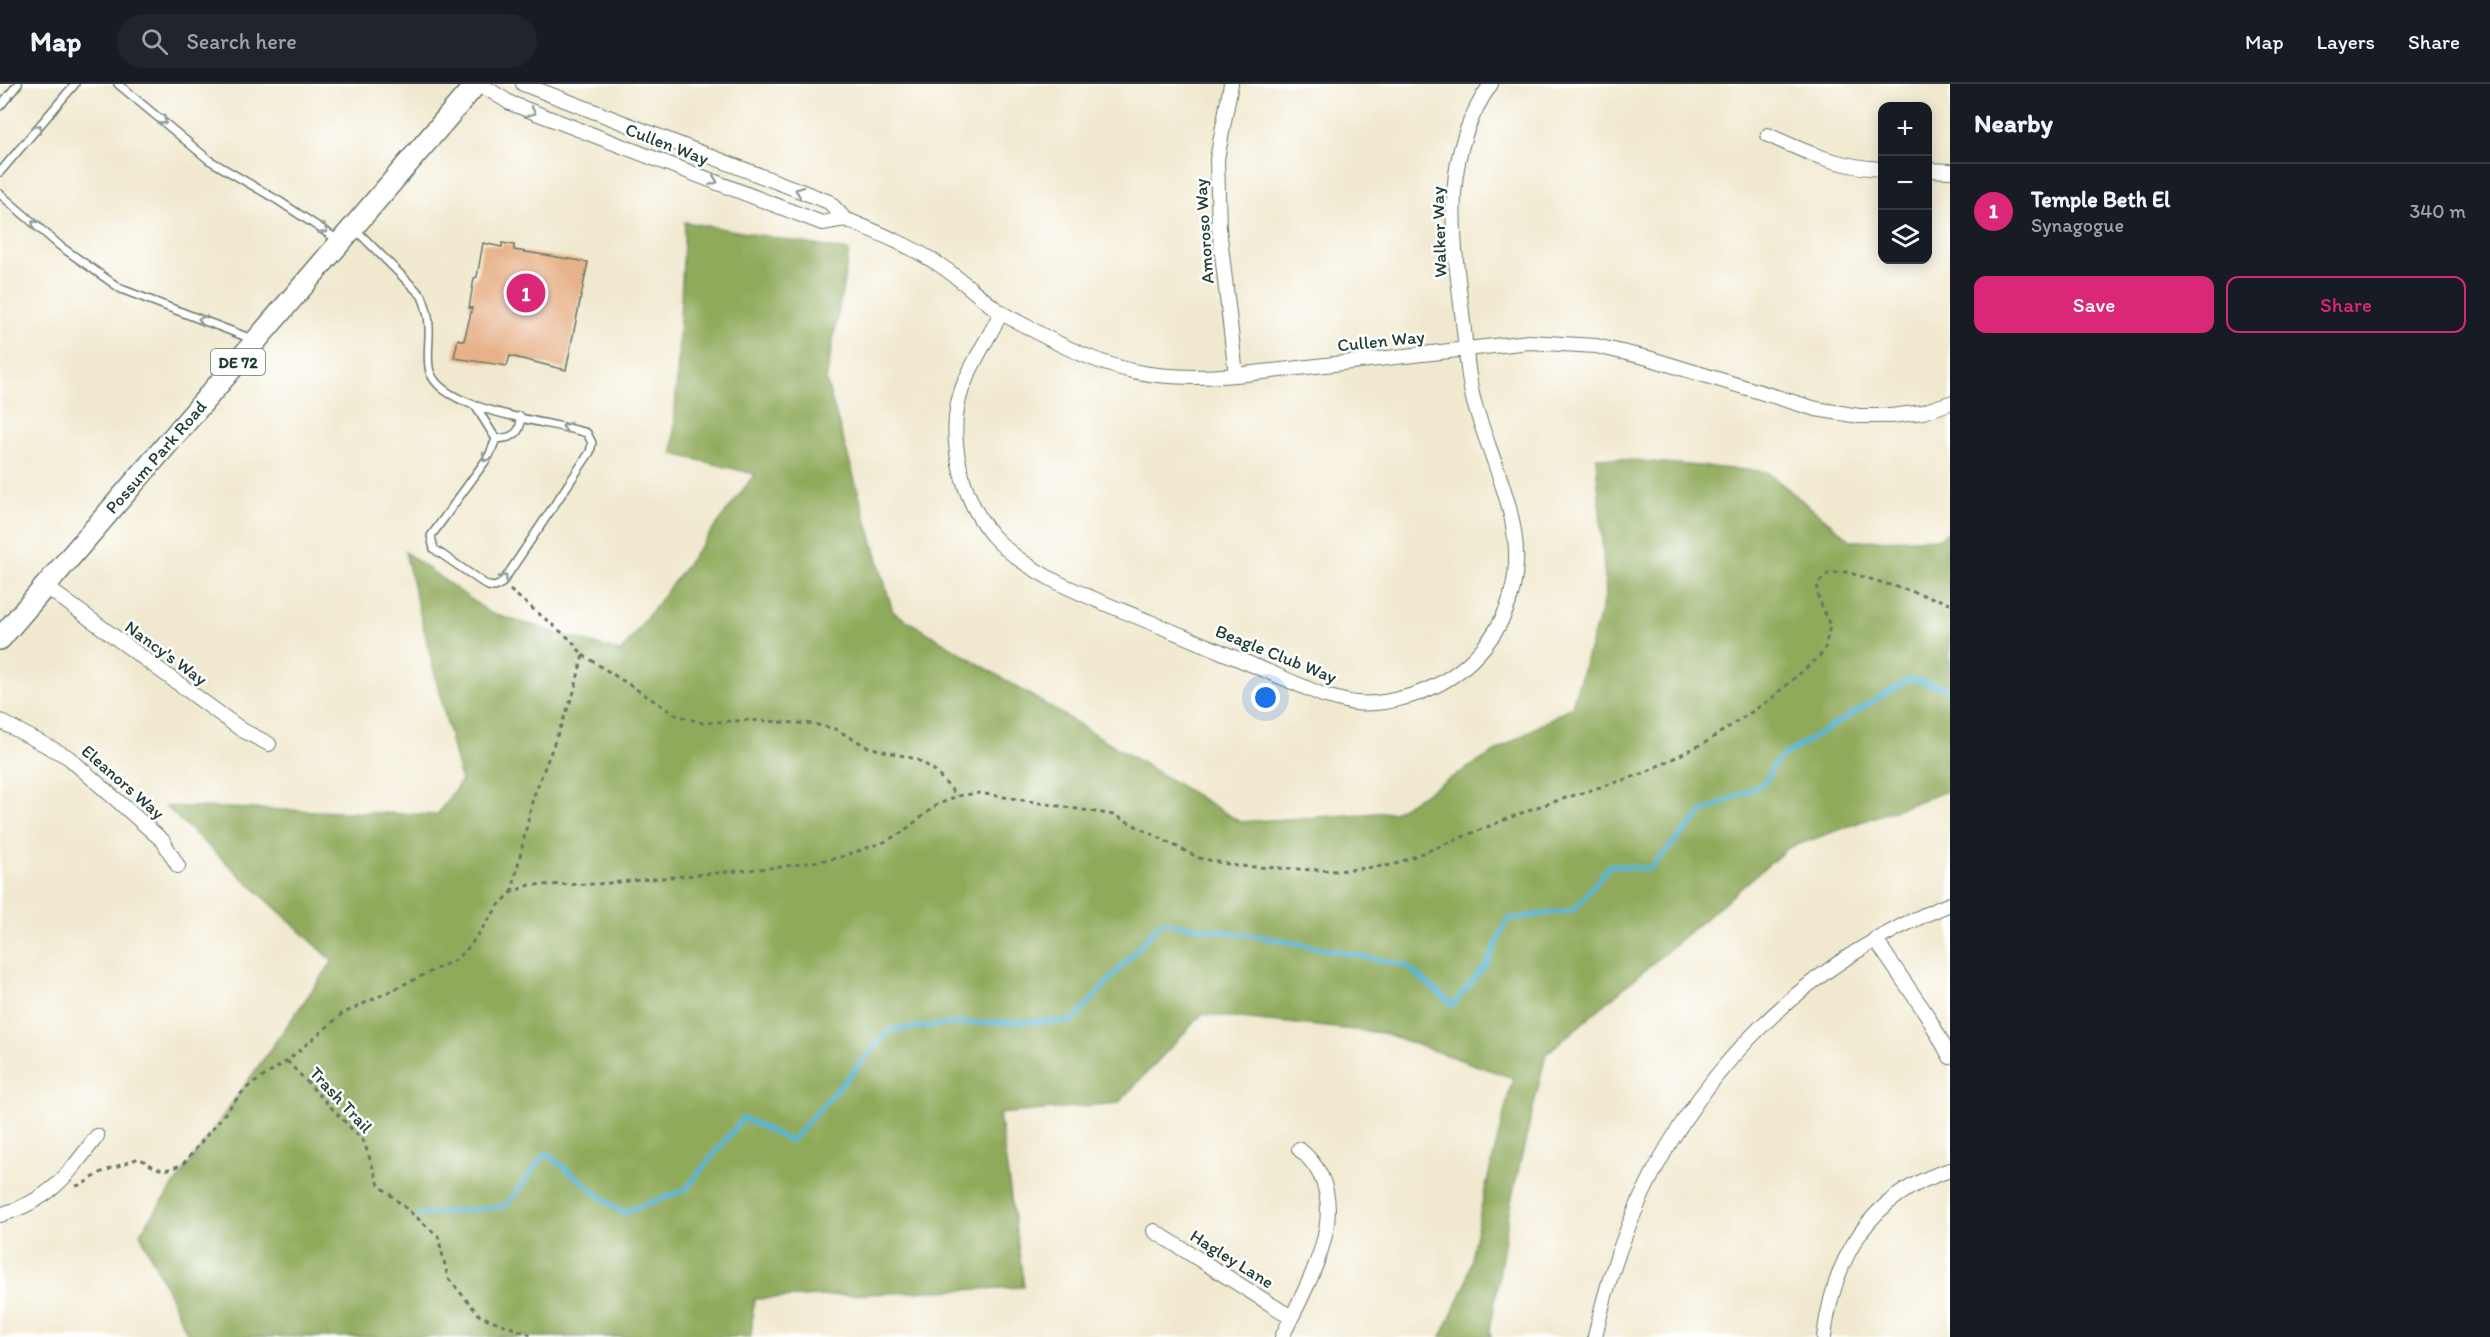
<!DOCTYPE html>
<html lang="en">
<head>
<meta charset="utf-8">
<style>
	:root { --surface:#171b24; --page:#20242c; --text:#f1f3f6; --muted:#9ea1a6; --line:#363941; --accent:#db2777 }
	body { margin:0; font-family:Itim,sans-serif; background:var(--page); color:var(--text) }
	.controls { position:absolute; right:18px; top:18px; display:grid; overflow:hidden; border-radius:12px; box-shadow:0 3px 15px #0003 }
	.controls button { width:54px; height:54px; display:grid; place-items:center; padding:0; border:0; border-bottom:2px solid var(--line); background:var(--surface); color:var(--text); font:30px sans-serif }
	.you { position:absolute; left:1266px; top:614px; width:21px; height:21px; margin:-15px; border:4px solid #fff; border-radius:50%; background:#1a73e8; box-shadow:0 0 0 9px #1a73e833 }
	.badge { display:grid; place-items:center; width:39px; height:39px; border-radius:50%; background:var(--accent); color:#fff; font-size:20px; font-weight:700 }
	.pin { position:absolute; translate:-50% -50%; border:3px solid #fff; box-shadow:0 2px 6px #0006 }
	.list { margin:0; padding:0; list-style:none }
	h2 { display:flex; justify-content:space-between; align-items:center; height:78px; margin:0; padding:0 24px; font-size:26px }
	h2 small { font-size:20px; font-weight:400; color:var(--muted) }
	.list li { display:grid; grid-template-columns:39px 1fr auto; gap:18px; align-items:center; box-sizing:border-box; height:96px; padding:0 24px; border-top:2px solid var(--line) }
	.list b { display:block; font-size:22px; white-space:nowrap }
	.list p { margin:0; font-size:20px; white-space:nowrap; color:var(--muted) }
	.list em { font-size:20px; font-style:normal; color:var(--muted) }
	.actions { display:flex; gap:12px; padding:18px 24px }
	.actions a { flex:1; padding:14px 0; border:2px solid var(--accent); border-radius:12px; text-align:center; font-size:21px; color:var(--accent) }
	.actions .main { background:var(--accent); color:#fff }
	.icon { flex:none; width:33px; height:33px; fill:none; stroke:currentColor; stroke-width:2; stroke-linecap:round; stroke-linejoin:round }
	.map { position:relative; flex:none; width:1950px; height:1253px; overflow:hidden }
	header { display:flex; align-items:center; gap:36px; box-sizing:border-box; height:84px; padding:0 30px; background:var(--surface); border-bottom:2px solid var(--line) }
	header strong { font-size:28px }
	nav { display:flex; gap:33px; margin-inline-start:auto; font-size:21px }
	.search { width:420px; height:54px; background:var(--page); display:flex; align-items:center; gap:15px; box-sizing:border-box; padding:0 21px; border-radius:33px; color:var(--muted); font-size:22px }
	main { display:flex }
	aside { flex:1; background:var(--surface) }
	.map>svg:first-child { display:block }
	.forest { fill:#90aa5c; stroke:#587448; stroke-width:1.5 }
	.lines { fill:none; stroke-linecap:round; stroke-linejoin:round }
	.stream { stroke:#57b5d5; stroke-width:5 }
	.building { fill:#e7b189 }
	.service-casing { stroke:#68796a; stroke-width:10 }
	.minor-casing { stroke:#68796a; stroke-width:16 }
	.primary-casing { stroke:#68796a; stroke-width:24 }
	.path { stroke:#68796a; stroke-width:3; stroke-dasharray:4.5 4.5; stroke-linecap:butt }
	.service { stroke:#fff; stroke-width:7 }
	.minor { stroke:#fff; stroke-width:14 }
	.primary { stroke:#fff; stroke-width:21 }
	.oneway { stroke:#8f9e9a }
	.labels { text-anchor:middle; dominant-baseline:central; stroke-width:5; stroke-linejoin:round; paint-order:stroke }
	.shield { fill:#fff; stroke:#627771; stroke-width:1.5 }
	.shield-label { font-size:16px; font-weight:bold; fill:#1f3d34 }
	.street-label { font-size:18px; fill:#1f3d34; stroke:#fff }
</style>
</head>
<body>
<header>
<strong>Map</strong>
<div class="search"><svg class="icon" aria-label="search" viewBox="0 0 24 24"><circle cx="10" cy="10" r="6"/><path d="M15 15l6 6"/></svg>Search here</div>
<nav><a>Map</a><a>Layers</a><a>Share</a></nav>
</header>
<main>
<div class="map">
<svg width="1950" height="1253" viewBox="0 0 1950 1253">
	<rect width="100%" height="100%" fill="#fff"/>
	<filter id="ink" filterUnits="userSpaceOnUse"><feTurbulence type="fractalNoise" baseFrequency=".0167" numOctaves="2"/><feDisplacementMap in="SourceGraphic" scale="12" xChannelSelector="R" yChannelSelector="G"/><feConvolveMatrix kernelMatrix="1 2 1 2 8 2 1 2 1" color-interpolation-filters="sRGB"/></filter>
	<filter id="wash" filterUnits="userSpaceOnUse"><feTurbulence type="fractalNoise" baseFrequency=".008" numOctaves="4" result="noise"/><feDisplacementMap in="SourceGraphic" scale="24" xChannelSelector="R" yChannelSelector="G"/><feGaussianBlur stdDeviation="1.35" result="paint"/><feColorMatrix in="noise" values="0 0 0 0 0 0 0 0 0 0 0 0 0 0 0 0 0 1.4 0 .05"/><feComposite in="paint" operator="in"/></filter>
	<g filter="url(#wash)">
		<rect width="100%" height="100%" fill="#f1e9cf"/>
		<path class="forest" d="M685,138L849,167L826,296L893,528L1240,738L1394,728L1572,622L1606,510L1596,373L1767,388L1852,457L1940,454L1950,447V706L1788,764L1546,970L1511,1117L1490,1247L1491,1253H1441L1466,1200L1484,1110L1513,994L1383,949L1202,930L1118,1019L999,1030L1024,1203L754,1215L751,1253H189L140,1149L333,877L165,722L437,731L461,697L405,468L490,529L621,568L755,390L673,370Z"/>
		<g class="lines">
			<path class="stream" d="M419,1131L506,1122L546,1069L622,1129L685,1106L743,1034L791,1057L890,946L964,939L1073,937L1161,838L1269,854L1405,881L1453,921L1488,878L1508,835L1574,826L1610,781L1649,785L1703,728L1764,699L1778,675L1910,595L1950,605"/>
		</g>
		<g id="blocks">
			<path class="building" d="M483,159L502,163V159L514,161V166L588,178L566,286L510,272L507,282L454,274L458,255L464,257L472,224H469L474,194L477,193Z"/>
		</g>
	</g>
	<g filter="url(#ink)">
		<use href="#blocks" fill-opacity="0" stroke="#68796a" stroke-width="1.5"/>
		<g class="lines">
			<g class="service-casing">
				<path id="service" d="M118,0L209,76L279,117L338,156
					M0,22L18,0
					M0,88L75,0
					M0,110L60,162L121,205L252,255
					M355,145L422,212C426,222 429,232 429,243C430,258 426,274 430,288C444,328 549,337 587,349L592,359L590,368L502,499L495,503L488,502L434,465L431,452L489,372L496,355L476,323
					M496,355C511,354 523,350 520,332"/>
			</g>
			<g class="minor-casing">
				<path id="minor" d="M480,0L510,19L822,139L845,135L829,118L523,0
					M1231,0L1217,75L1219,144L1236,291
					M1768,51C1807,69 1839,83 1882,85
					M1928,86L1950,87
					M845,135C876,148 907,160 935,178C958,192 978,212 1000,228C1013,236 1027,242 1040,250C1111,288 1156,298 1236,291L1529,258L1596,262L1648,274L1816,325L1859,332H1891L1923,328L1950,319
					M1001,229C989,253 971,280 962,305C946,351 961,414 992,451C1030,494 1098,516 1150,538C1208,562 1267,587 1325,612C1335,614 1346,618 1356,619C1374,621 1393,617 1410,612C1469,594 1513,543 1516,480C1519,427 1488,368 1474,318C1467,292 1466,263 1463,237C1453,154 1439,73 1491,0
					M45,502L242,646L269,660
					M0,637L68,673L163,757L178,782
					M1875,855L1927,931L1950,973
					M0,1131C51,1116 66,1093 97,1052
					M1154,1147L1291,1233
					M1282,1253C1308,1198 1361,1115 1299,1065
					M1595,1253C1637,1055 1761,896 1950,820
					M1824,1253C1834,1173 1869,1111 1950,1086"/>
			</g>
			<g class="primary-casing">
				<path id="primary" d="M0,555L476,0"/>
			</g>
			<path class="path" d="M510,506L571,556L583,571L574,608L533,714L512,808
				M583,571L676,631L703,639L749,636L814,640L835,645L868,663L916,675L933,685L957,712
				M287,977L364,1058L379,1101L438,1152L448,1194L480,1232L529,1250V1253
				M76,1102L83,1100L102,1088L139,1074C158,1086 164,1090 184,1079L245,1005L287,977L342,930L455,876L469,863L499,821L512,808L530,801L598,800L780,783L838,774L884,758L901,749L935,722L957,712L979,709L1114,731L1199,774L1237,782L1337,787L1393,781L1534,724L1642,690L1706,658L1771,615L1824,568L1830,542L1817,510L1818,499L1829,489L1847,488L1950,519"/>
			<use href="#service" class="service"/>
			<use href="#minor" class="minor"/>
			<use href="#primary" class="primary"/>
		</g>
		<defs><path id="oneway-chevron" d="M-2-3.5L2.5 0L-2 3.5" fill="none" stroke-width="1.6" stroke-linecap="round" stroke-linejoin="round" transform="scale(1.5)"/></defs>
		<g class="oneway">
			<use href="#oneway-chevron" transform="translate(532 28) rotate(21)"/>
			<use href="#oneway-chevron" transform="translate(163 37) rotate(40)"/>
			<use href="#oneway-chevron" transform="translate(38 44) rotate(-49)"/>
			<use href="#oneway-chevron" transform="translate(714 97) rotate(21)"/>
			<use href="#oneway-chevron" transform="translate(799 107) rotate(-159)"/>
			<use href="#oneway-chevron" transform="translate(35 140) rotate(-139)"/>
			<use href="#oneway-chevron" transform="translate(324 146) rotate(33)"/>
			<use href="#oneway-chevron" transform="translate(202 236) rotate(-159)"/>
			<use href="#oneway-chevron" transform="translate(566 343) rotate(-164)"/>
			<use href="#oneway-chevron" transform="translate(486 374) rotate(121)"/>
			<use href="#oneway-chevron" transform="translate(504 494) rotate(-51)"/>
		</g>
	</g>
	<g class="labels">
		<rect class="shield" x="211" y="265" width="54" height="26" rx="4.5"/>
		<g class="shield-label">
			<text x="238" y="278">DE 72</text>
		</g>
		<g class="street-label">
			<text transform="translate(667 60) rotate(21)">Cullen Way</text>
			<text transform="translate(1204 147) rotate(-94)">Amoroso Way</text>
			<text transform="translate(1439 148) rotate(-92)">Walker Way</text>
			<text transform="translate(1381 257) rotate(-6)">Cullen Way</text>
			<text transform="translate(156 373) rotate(-49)">Possum Park Road</text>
			<text transform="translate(166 569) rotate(36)">Nancy's Way</text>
			<text transform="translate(1276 570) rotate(22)">Beagle Club Way</text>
			<text transform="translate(123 698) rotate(41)">Eleanors Way</text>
			<text transform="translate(341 1016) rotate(47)">Trash Trail</text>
			<text transform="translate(1232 1175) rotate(32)">Hagley Lane</text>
		</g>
	</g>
</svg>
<div class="controls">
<button>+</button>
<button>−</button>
<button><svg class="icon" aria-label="layers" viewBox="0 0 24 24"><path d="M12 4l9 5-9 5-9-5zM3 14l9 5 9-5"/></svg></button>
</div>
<div class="you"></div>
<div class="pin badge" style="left:526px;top:209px">1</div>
</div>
<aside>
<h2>Nearby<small></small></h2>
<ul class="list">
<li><span class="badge">1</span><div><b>Temple Beth El</b><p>Synagogue</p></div><em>340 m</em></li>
</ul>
<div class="actions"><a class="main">Save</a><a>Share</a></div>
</aside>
</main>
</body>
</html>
